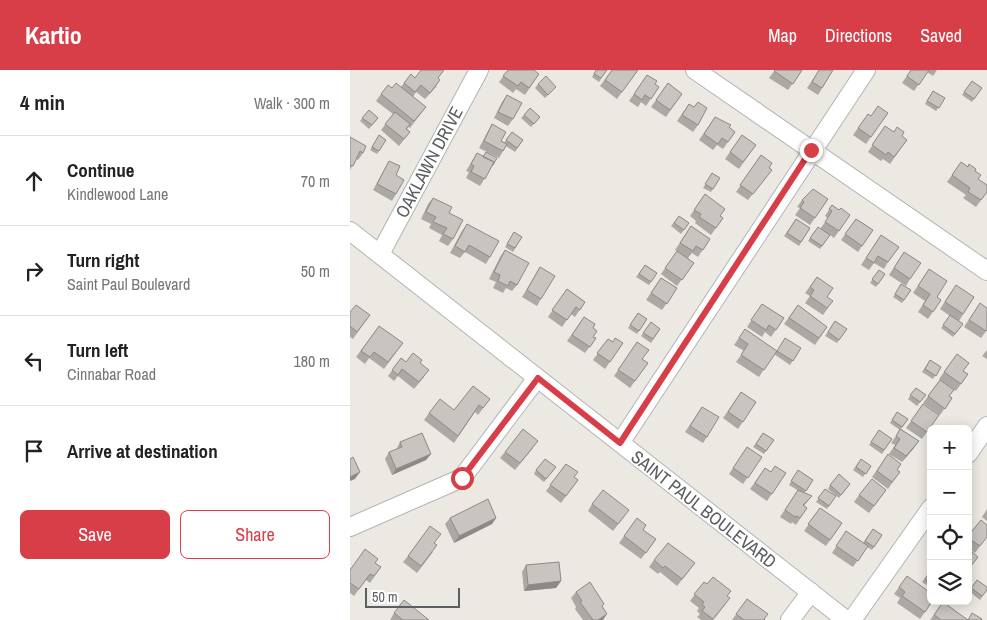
<!DOCTYPE html>
<html lang="en">
<head>
<meta charset="utf-8">
<style>
	:root { --surface:#fff; --page:#f2f2f2; --text:#222; --muted:#767676; --line:#e0e0e0; --accent:#d73e48 }
	body { margin:0; font-family:"Archivo Narrow",sans-serif; background:var(--page); color:var(--text) }
	.controls { position:absolute; right:15px; bottom:15px; display:grid; overflow:hidden; border-radius:8px; box-shadow:0 2px 12px #0003 }
	.controls button { width:45px; height:45px; display:grid; place-items:center; padding:0; border:0; border-bottom:1px solid var(--line); background:var(--surface); color:var(--text); font:25px sans-serif }
	.scale { position:absolute; left:15px; bottom:12px; width:95px; box-sizing:border-box; padding-left:5px; border:2px solid #5b5f62; border-top:0; font-size:14px; line-height:18px; white-space:nowrap; color:#5b5f62; -webkit-text-stroke:4px #fff; paint-order:stroke }
	.stop { position:absolute; width:15px; height:15px; margin:-11px; border:4px solid #d73e48; border-radius:50%; background:#fff }
	.stop.end { background:#d73e48; border-color:#fff; box-shadow:0 1px 5px #0008 }
	.list { margin:0; padding:0; list-style:none }
	h2 { display:flex; justify-content:space-between; align-items:center; height:65px; margin:0; padding:0 20px; font-size:21px }
	h2 small { font-size:16px; font-weight:400; color:var(--muted) }
	.list li { display:grid; grid-template-columns:32px 1fr auto; gap:15px; align-items:center; box-sizing:border-box; height:90px; padding:0 20px; border-top:1px solid var(--line) }
	.list b { display:block; font-size:19px; white-space:nowrap }
	.list p { margin:0; font-size:16px; white-space:nowrap; color:var(--muted) }
	.list em { font-size:16px; font-style:normal; color:var(--muted) }
	.actions { display:flex; gap:10px; padding:15px 20px }
	.actions a { flex:1; padding:11px 0; border:1px solid var(--accent); border-radius:8px; text-align:center; font-size:18px; color:var(--accent) }
	.actions .main { background:var(--accent); color:#fff }
	.icon { flex:none; width:28px; height:28px; fill:none; stroke:currentColor; stroke-width:2; stroke-linecap:round; stroke-linejoin:round }
	.map { position:relative; flex:none; width:637px; height:550px; overflow:hidden }
	header { display:flex; align-items:center; gap:30px; box-sizing:border-box; height:70px; padding:0 25px; background:var(--accent); color:#fff }
	header strong { font-size:24px }
	nav { display:flex; gap:28px; margin-inline-start:auto; font-size:18px }
	main { display:flex }
	aside { flex:1; background:var(--surface) }
	.map>svg:first-child { display:block }
	.lines { fill:none; stroke-linecap:round; stroke-linejoin:round }
	.minor-casing { stroke:#b0b4b7; stroke-width:20 }
	.minor { stroke:#fff; stroke-width:18 }
	.wall { fill:#aca9a5 }
	.shaded-wall { fill:#8c8986 }
	.building { fill:#c8c4c0; stroke:#8c8986 }
	.route { stroke:#d73e48; stroke-width:6 }
	.labels { text-anchor:middle; dominant-baseline:central; stroke-width:4; stroke-linejoin:round; paint-order:stroke }
	.street-label { font-size:18px; fill:#5b5f62; stroke:#fff }
</style>
</head>
<body>
<header>
<strong>Kartio</strong>
<nav><a>Map</a><a>Directions</a><a>Saved</a></nav>
</header>
<main>
<aside>
<h2>4 min<small>Walk · 300 m</small></h2>
<ul class="list">
<li><svg class="icon" aria-label="ahead" viewBox="0 0 24 24"><path d="M12 20V5M6 11l6-6 6 6"/></svg><div><b>Continue</b><p>Kindlewood Lane</p></div><em>70 m</em></li>
<li><svg class="icon" aria-label="right" viewBox="0 0 24 24"><path d="M7 20v-9h11M14 6l5 5-5 5"/></svg><div><b>Turn right</b><p>Saint Paul Boulevard</p></div><em>50 m</em></li>
<li><svg class="icon" aria-label="left" viewBox="0 0 24 24"><path d="M17 20v-9H6M10 6l-5 5 5 5"/></svg><div><b>Turn left</b><p>Cinnabar Road</p></div><em>180 m</em></li>
<li><svg class="icon" aria-label="arrive" viewBox="0 0 24 24"><path d="M6 21V4h12l-3 4 3 4H6"/></svg><div><b>Arrive at destination</b></div></li>
</ul>
<div class="actions"><a class="main">Save</a><a>Share</a></div>
</aside>
<div class="map">
<svg width="637" height="550" viewBox="0 0 637 550">
	<rect width="100%" height="100%" fill="#ece9e3"/>
	<g class="lines">
		<g class="minor-casing">
			<path id="minor" d="M345,0L637,201
				M0,161L496,550
				M30,184L129,0
				M270,373L516,0
				M618,384L637,356
				M0,457L112,408L187,308
				M440,550L461,522
				M502,550L581,438"/>
		</g>
		<use href="#minor" class="minor"/>
	</g>
	<path class="wall" d="M158,0L189,4L175,25L166,19L163,23L149,12Z
		M246,0H257L249,12L242,7Z
		M262,0H288L267,29L250,16Z
		M425,0H452L438,20L419,8Z
		M469,0H483L468,25L457,18Z
		M561,0H587L583,6L577,2L564,21L552,13Z
		M297,5L305,14L309,17L296,36L291,32L288,37L279,31Z
		M65,8H88L86,17L75,29L66,22L63,27L76,37L60,58L58,57L57,59L60,62L49,76L31,60L43,44L26,31L31,24L42,18L51,17L54,13Z
		M622,11L632,18L622,32L612,25Z
		M318,13L332,24L316,47L301,37Z
		M188,14L203,20L195,28L185,18Z
		M583,21L595,28L586,41L575,34Z
		M157,25L163,49L158,56L144,48L152,32Z
		M339,34L348,55L343,62L327,51Z
		M19,40L28,48L19,59L10,51Z
		M538,43L516,74L503,65L518,44L521,46Z
		M174,45L190,47L181,57L171,48Z
		M365,47L385,62L373,79L367,75L363,80L349,70Z
		M142,54L151,71L154,73L162,62L173,70L165,82L156,76L149,88L129,78L138,61Z
		M535,56L557,70L540,94L533,89L531,91L518,82Z
		M29,65L36,70L27,84L20,80Z
		M392,65L406,75L389,99L375,89Z
		M0,67L13,83L8,90L6,89L0,100Z
		M136,82L143,95L130,116L116,108L119,102L116,101L127,83L133,86Z
		M411,85L419,98L422,100L398,130L386,122Z
		M39,91L46,105V124L42,131L23,120L35,98Z
		M611,92L625,101L628,109L637,122L626,137L613,128L616,125L597,112Z
		M362,103L370,108L361,122L353,118Z
		M355,124L370,146L373,148L361,165L345,153L346,151L340,146Z
		M83,128L99,143L103,169L98,176L89,171L92,165L79,158L81,154L71,149L78,134Z
		M478,129L460,155L445,145L450,138L447,137L452,130Z
		M482,135L489,140L500,145L484,168L480,165L470,179L458,171L468,157L470,159L478,148L475,146Z
		M329,146L339,153L331,164L321,156Z
		M446,149L460,158L449,176L434,166Z
		M506,149L523,160L508,182L491,170Z
		M117,154L140,187L136,194L115,182L110,188L100,183L112,161Z
		M341,156L360,169L348,187L342,183L338,188L344,193L327,216L311,204L327,181L325,180Z
		M164,162L172,167L163,182L155,177Z
		M531,165L538,192L534,199L524,193L519,200L511,195Z
		M155,180L167,215L162,221L156,218L153,223L143,218L146,212L139,209L150,187Z
		M554,182L560,209L556,216L539,205Z
		M295,195L307,203L299,215L286,207Z
		M190,197L191,229L187,236L172,227Z
		M579,199L587,227L591,230L578,249L568,242L575,231L563,223Z
		M529,200L535,204L526,217L520,213Z
		M467,207L477,227L483,231L473,245L455,233L460,226L455,223Z
		M311,208L327,218L312,240L296,230Z
		M551,214L561,220L552,233L543,227Z
		M217,219L235,232L225,247L221,244L212,257L198,247Z
		M601,222L624,227L609,251L613,254L603,267L591,258L600,246L590,239Z
		M630,233L637,260L631,268L614,257Z
		M412,234L434,248L421,267L415,262L412,267L397,257Z
		M448,235L477,257L465,275L434,254Z
		M0,242L20,245L3,269L0,267Z
		M288,243L297,249L287,264L278,258Z
		M234,247L243,267L246,268L235,283L217,271Z
		M485,251L497,259L487,273L475,266Z
		M301,252L310,259L301,273L291,266Z
		M29,256L53,273L34,299L19,288L15,294L6,287Z
		M395,259L426,281L451,278L440,295L424,284L409,307L386,292L394,281L384,275Z
		M258,269L263,272L273,273L255,299L243,290Z
		M287,272L292,289L298,293L280,318L264,306Z
		M637,280V289L632,286Z
		M607,284L613,301L618,304L606,321L589,309Z
		M51,288L56,292L70,293L74,307L64,319L48,306L44,311L38,306Z
		M580,290L591,297L583,309L572,302Z
		M590,310L599,326L602,328L590,345L573,333Z
		M566,318L576,325L567,336L558,329Z
		M391,322L406,332L388,359L373,348Z
		M140,329L128,345L125,342L104,373L74,350L79,343L104,340Z
		M573,334L589,345L572,369L556,358Z
		M352,337L357,367L353,373L335,362Z
		M547,342L558,349L551,359L569,371L552,392L539,384L545,375L541,373L550,360L540,353Z
		M529,360L542,369L532,384L519,375Z
		M413,363L424,370L414,384L403,377Z
		M50,372L81,384L76,390L42,405L35,389L39,382L46,380Z
		M397,377L412,387L393,414L379,404Z
		M183,378L165,400L150,388L155,382Z
		M538,384L547,400L550,402L538,419L522,407Z
		M511,389L521,396L513,407L503,400Z
		M216,394L224,407L228,410L211,433L196,421Z
		M206,397L194,412L184,404L186,400Z
		M415,398L421,402L436,403L417,431L400,419Z
		M448,400L463,410L454,423L462,426L454,436L457,438L446,455L442,452L441,454L430,447L448,420L449,421L439,415Z
		M500,414L489,428L478,419L480,415Z
		M475,419L486,426L477,439L466,432Z
		M536,420L519,443L504,432L509,425Z
		M242,434L274,447L263,461L238,441Z
		M470,438L492,453L476,476L454,461Z
		M637,439V451L632,447Z
		M100,448H146L142,454L104,473L95,454Z
		M287,448L293,460L306,469L291,489L269,473Z
		M523,459L532,465L522,480L517,477L503,497L482,483L496,461L513,473Z
		M618,466L637,467L625,483L618,478Z
		M83,482L67,503L53,492L58,486Z
		M304,490L340,500L327,516L310,502L308,504L299,497Z
		M25,493L31,497L20,513L16,510L4,526L0,523V500Z
		M176,495L211,511L206,518L174,521L172,502Z
		M581,500V518L572,512Z
		M557,506L583,531L570,549L547,533L550,528L544,524Z
		M627,510L637,520L630,530L619,521Z
		M354,512L377,526L375,535L363,550H351L347,547L350,544L347,541L349,538L340,531Z
		M226,522L254,534L252,536L253,550H233L225,539L226,537L221,528Z
		M397,529L414,549L415,550H382Z
		M593,532L618,550H631H580Z
		M44,543L79,550H40Z"/>
	<path class="shaded-wall" d="M569,371L564,378L552,392L556,386Z
		M81,384L76,390L42,405L46,399Z
		M10,402L5,409L0,411V407Z
		M146,448L142,454L104,473L109,466Z
		M211,511L206,518L174,521L178,515Z
		M257,544L253,550H248Z"/>
	<path class="building" d="M71,0H94L88,8L90,10L80,23L71,15L65,22L54,13L61,4L65,8Z
		M158,0H184L189,4L179,18L171,12L168,16L153,6Z
		M246,0H257L251,8L244,4Z
		M262,0H288L272,22L255,10Z
		M425,0H452L443,14L424,1Z
		M469,0H483L472,18L462,12Z
		M561,0H579L569,15L557,6Z
		M297,5L307,11L305,14L309,17L301,29L295,25L292,30L284,24Z
		M196,6L206,17L198,25L188,14Z
		M622,11L632,18L624,29L614,22Z
		M46,13L76,37L64,51L31,24L38,15L42,18Z
		M318,13L332,24L320,40L306,30Z
		M583,21L595,28L589,38L577,31Z
		M157,25L172,33L163,49L148,42Z
		M348,32L357,38L348,55L332,45L339,34L344,37Z
		M528,36L538,43L521,67L508,58L518,44L521,46Z
		M180,38L190,47L184,54L174,45Z
		M19,40L28,48L22,55L12,48Z
		M45,42L60,54L56,59L60,62L54,69L35,54Z
		M365,47L381,55L379,57L385,62L378,72L372,68L368,74L354,64Z
		M142,54L156,62L151,71L157,74L153,81L134,71Z
		M535,56L544,62L547,57L554,62L552,66L557,70L544,87L538,82L536,85L522,75Z
		M162,62L173,70L167,78L156,70Z
		M29,65L36,70L29,81L22,77Z
		M392,65L406,75L393,92L380,82Z
		M0,67L16,76L13,83L10,81L3,96L0,95Z
		M136,82L147,88L143,95L144,92L133,87Z
		M127,83L144,92L135,109L121,102L124,96L121,94Z
		M411,85L422,93L419,98L422,100L403,124L390,115Z
		M39,91L50,96L46,105L54,110L46,124L27,114Z
		M611,92L618,97L619,94L626,99L625,101L631,105L628,109L637,115V122L631,130L618,122L620,118L602,105Z
		M362,103L370,108L363,119L355,114Z
		M463,119L478,129L465,148L450,138L454,132L452,130Z
		M355,124L375,139L370,146L373,148L366,158L349,147L351,144L344,140Z
		M83,128L102,137L99,143L113,150L103,169L93,164L97,158L83,152L86,147L76,142Z
		M482,135L489,140L491,138L500,145L489,161L475,152L482,141L479,139Z
		M329,146L339,153L334,160L324,153Z
		M446,149L460,158L451,172L437,163Z
		M506,149L523,160L512,176L495,164Z
		M117,154L149,171L140,187L119,175L115,182L105,176Z
		M341,156L360,169L353,180L346,176L343,181L330,173Z
		M468,157L480,165L472,176L460,168Z
		M164,162L172,167L165,178L157,174Z
		M531,165L549,177L538,192L528,186L524,193L516,188Z
		M155,180L179,193L167,215L160,211L158,216L148,211L150,205L144,202Z
		M327,181L344,193L332,210L315,198Z
		M554,182L571,193L560,209L544,198Z
		M295,195L307,203L301,212L289,204Z
		M190,197L205,206L191,229L177,220Z
		M579,199L597,211L587,227L591,230L583,242L573,235L580,224L568,216Z
		M529,200L535,204L528,214L522,209Z
		M467,207L483,218L477,227L483,231L477,238L460,226L464,220L460,217Z
		M311,208L327,218L317,234L301,223Z
		M551,214L561,220L554,230L545,224Z
		M606,215L624,227L613,244L595,232Z
		M217,219L235,232L230,240L226,237L217,250L202,240Z
		M630,233L637,238V260L636,261L619,250Z
		M412,234L434,248L426,260L419,255L416,260L401,250Z
		M6,235L20,245L7,262L0,256V242Z
		M448,235L477,257L469,268L439,248Z
		M288,243L297,249L289,261L280,255Z
		M600,245L613,254L605,264L593,255Z
		M234,247L245,254L243,258L247,261L243,267L246,268L240,277L222,265Z
		M485,251L497,259L489,270L478,262Z
		M301,252L310,259L303,269L293,263Z
		M29,256L53,273L38,292L24,282L20,287L11,281Z
		M395,259L427,281L414,300L391,285L398,274L389,268Z
		M265,268L273,273L260,292L247,283L258,269L263,272Z
		M435,268L451,278L443,291L427,281Z
		M287,272L299,280L292,289L298,293L285,311L268,300Z
		M63,283L72,290L70,293L79,300L69,312L52,299L48,305L42,300L51,288L56,292Z
		M607,284L619,293L613,301L618,304L611,314L594,302Z
		M580,290L591,297L586,306L575,299Z
		M590,310L604,320L599,326L602,328L595,339L578,326Z
		M123,316L140,329L133,338L129,335L108,366L79,343L90,329L104,340Z
		M566,318L576,325L570,332L560,325Z
		M391,322L406,332L393,352L378,342Z
		M573,334L589,345L577,362L561,351Z
		M352,337L369,347L357,367L340,356Z
		M547,342L558,349L552,357L542,350Z
		M173,359L188,371L170,393L155,382Z
		M550,359L569,371L556,386L544,378L550,369L546,366Z
		M529,360L542,369L534,380L521,372Z
		M72,363L81,384L46,399L39,382L52,377L50,372Z
		M413,363L424,370L416,381L406,374Z
		M397,377L412,387L398,408L383,398Z
		M538,384L551,394L547,400L550,402L542,412L527,401Z
		M3,387L10,402L0,407V389Z
		M195,389L206,397L196,409L186,400Z
		M511,389L521,396L516,404L506,397Z
		M216,394L228,402L224,407L228,410L216,426L200,415Z
		M425,396L436,403L422,424L405,413L415,398L421,402Z
		M448,400L463,410L456,421L441,411Z
		M489,404L500,414L491,425L480,415Z
		M522,409L536,420L524,436L509,425Z
		M475,419L486,426L479,436L468,428Z
		M253,420L279,440L268,454L242,434Z
		M448,420L462,426L453,435L457,438L450,448L447,446L445,447L435,440Z
		M138,429L146,448L109,466L100,448Z
		M470,438L492,453L480,470L458,454Z
		M287,448L296,455L293,460L306,469L296,483L274,466Z
		M631,450L637,455V467L630,476L618,468V466Z
		M80,456L91,464L84,473L87,475L71,496L58,486Z
		M523,459L532,465L524,477L515,471Z
		M496,461L518,476L508,491L486,476Z
		M318,473L345,493L332,509L315,496L313,498L304,490Z
		M15,479L28,489L25,493L31,497L24,506L20,504L9,519L0,513V500Z
		M618,479L628,487L618,500Z
		M209,492L211,511L178,515L176,495Z
		M581,500V513L575,509Z
		M557,506L581,523V531H582L575,542L552,526L555,522L549,517Z
		M363,507L381,521L377,526L380,528L363,549L352,541L355,537L352,535L354,532L344,524L354,512L357,514Z
		M627,510L637,517V520L632,526L621,518Z
		M240,512L254,534L252,536L257,544L248,550H243L230,532L232,531L226,522Z
		M397,529L418,544L414,549L415,550H394L386,544Z
		M54,530L79,550H53L44,543Z
		M593,532L618,550L622,543L632,549L631,550H591L584,545Z"/>
	<g class="lines">
		<path class="route" d="M112,408L188,308L270,373L461,80"/>
	</g>
	<g class="labels">
		<g class="street-label">
			<text transform="translate(79 92) rotate(-62)">OAKLAWN DRIVE</text>
			<text transform="translate(354 439) rotate(38)">SAINT PAUL BOULEVARD</text>
		</g>
	</g>
</svg>
<div class="controls">
<button>+</button>
<button>−</button>
<button><svg class="icon" aria-label="locate" viewBox="0 0 24 24"><circle cx="12" cy="12" r="6"/><path d="M12 2v4M12 18v4M2 12h4M18 12h4"/></svg></button>
<button><svg class="icon" aria-label="layers" viewBox="0 0 24 24"><path d="M12 4l9 5-9 5-9-5zM3 14l9 5 9-5"/></svg></button>
</div>
<div class="scale">50 m</div>
<div class="stop" style="left:112px;top:408px"></div>
<div class="stop end" style="left:461px;top:80px"></div>
</div>
</main>
</body>
</html>
